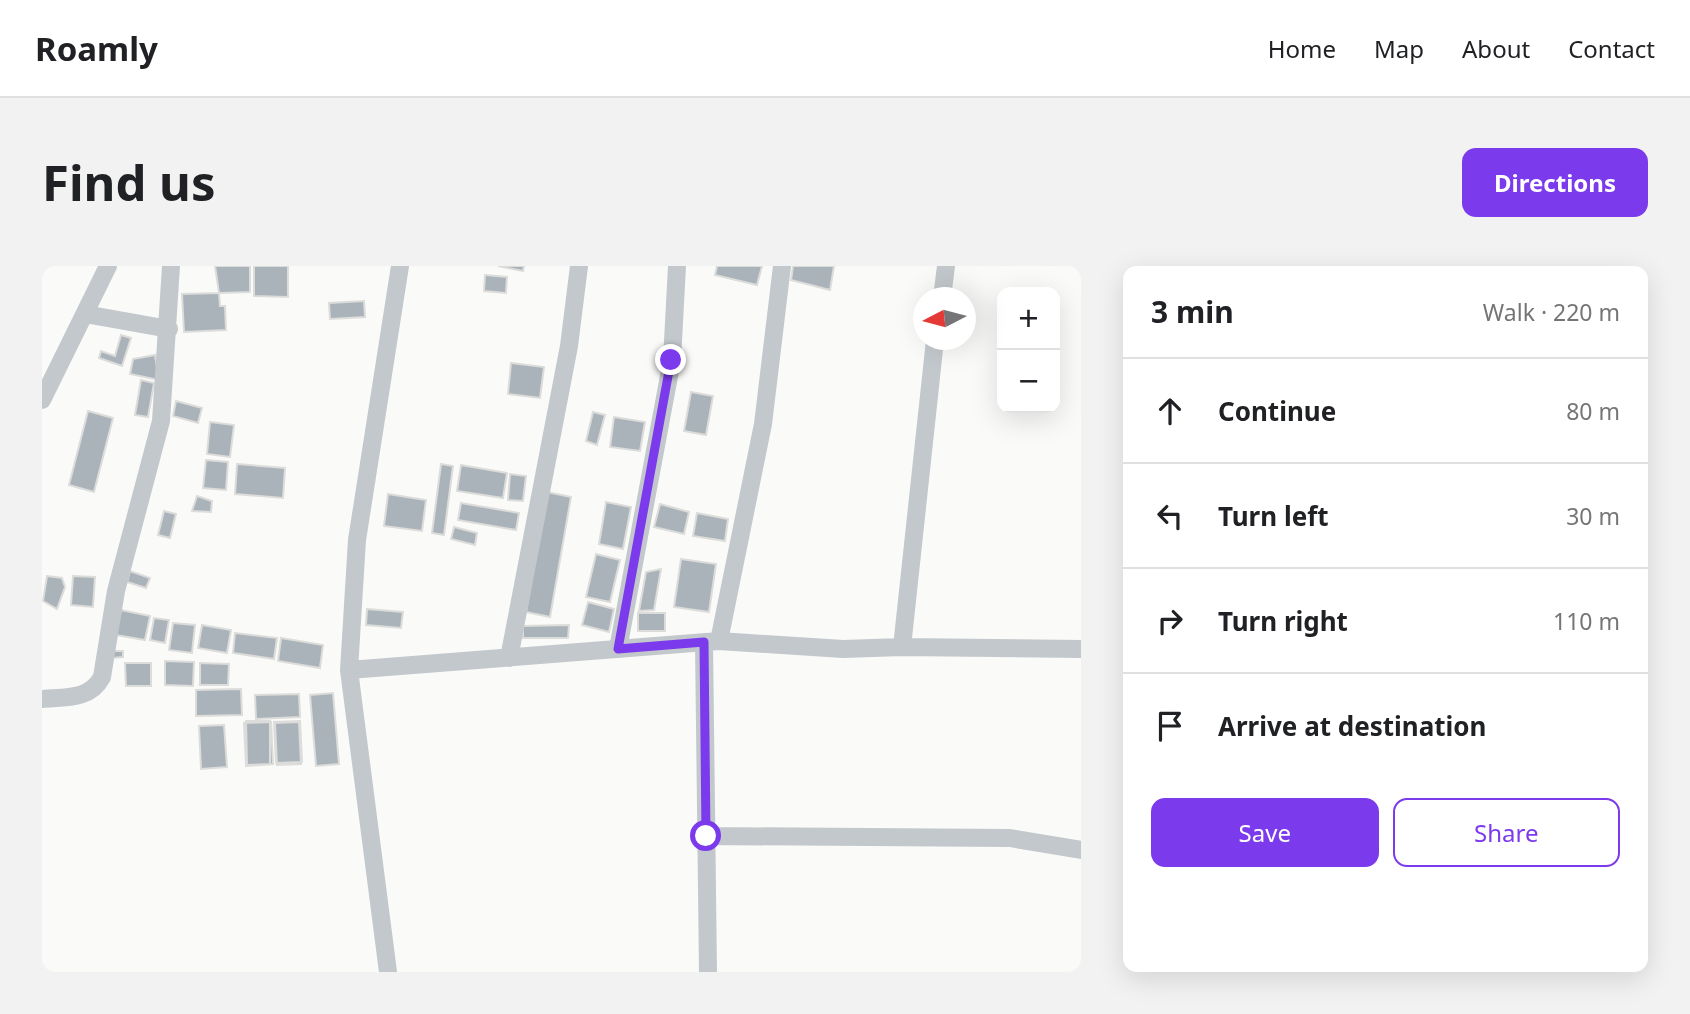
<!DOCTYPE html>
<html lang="en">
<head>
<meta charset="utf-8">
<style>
	:root { --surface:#fff; --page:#f2f2f2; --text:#202124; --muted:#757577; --line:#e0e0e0; --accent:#7c3aed }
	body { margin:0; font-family:"Noto Sans",sans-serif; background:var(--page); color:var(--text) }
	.controls { position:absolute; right:21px; top:21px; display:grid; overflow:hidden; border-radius:14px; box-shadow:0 7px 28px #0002 }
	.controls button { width:63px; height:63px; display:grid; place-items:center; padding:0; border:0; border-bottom:2px solid var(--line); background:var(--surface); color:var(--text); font:35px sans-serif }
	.compass { position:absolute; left:871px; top:21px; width:63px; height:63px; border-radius:50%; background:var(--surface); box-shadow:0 7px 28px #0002; rotate:264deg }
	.stop { position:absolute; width:21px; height:21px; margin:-16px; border:5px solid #7c3aed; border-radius:50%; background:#fff }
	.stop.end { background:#7c3aed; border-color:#fff; box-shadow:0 2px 7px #0008 }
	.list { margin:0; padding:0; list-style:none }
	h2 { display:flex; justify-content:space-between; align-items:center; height:91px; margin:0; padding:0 28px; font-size:30px }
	h2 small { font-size:23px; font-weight:400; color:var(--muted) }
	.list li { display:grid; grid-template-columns:46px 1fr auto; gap:21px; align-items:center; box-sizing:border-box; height:105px; padding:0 28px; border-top:2px solid var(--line) }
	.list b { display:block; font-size:26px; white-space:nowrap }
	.list em { font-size:23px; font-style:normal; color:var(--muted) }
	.actions { display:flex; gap:14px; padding:21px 28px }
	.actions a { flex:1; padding:16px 0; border:2px solid var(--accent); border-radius:14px; text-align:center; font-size:24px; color:var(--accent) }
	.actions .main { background:var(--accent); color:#fff }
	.icon { flex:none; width:38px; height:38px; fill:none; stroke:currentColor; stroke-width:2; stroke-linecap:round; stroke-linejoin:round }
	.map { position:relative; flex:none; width:1039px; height:706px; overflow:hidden; border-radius:14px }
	header { display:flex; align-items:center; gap:42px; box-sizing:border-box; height:98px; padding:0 35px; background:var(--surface); border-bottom:2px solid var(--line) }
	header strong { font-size:33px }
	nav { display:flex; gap:38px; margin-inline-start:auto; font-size:24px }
	.intro { display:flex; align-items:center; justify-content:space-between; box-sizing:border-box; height:168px; padding:0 42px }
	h1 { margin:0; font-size:49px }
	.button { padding:18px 32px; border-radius:14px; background:var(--accent); color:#fff; font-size:24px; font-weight:700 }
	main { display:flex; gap:42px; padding:0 42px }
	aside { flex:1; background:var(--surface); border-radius:14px; box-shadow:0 7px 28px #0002 }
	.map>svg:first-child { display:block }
	.building { fill:#aab3b9; stroke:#dcdcda; stroke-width:2 }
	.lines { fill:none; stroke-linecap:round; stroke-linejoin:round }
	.minor { stroke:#c3c8cc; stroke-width:18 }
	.route { stroke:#7c3aed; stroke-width:9 }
</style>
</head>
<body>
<header>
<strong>Roamly</strong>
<nav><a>Home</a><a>Map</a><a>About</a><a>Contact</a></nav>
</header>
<div class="intro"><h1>Find us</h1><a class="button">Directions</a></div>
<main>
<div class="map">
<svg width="1039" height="706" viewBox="0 0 1039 706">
	<rect width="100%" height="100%" fill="#fafaf8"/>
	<path class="building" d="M173,0H208V26L177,27Z
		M212,0H246V31L212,30Z
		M456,0H482L481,5Z
		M675,0H720L715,19L673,9Z
		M751,0H792L788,24L749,14Z
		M443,9L465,11L464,27L442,25Z
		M177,27L178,40H183L184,64L142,66L140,28Z
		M322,35L323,51L288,53L287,37Z
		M79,69L89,72L80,100L57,92L59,85L73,90Z
		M113,89L117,114L88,108L91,93Z
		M469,97L502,101L498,132L466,128Z
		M99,114L112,117L106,151L93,149Z
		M649,126L671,130L664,169L642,165Z
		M134,135L160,142L156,157L131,150Z
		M46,145L71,152L52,226L27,219Z
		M551,146L563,149L555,179L544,175Z
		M572,151L603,156L598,185L568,181Z
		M168,156L192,159L188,191L165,188Z
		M164,194L186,196L184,224L161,222Z
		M195,198L243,202L241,232L193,228Z
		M399,198L411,200L402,269L390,267Z
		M419,199L465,207L461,232L415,225Z
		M468,208L484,210L481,235L466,234Z
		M505,226L529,231L508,351L484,346Z
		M346,228L384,234L380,265L342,260Z
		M155,230L170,235L169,246L150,245Z
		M564,236L589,241L581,283L557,278Z
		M419,237L477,247L474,264L416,254Z
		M618,238L647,246L642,268L612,261Z
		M122,245L134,248L128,272L116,269Z
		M655,247L686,253L683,275L651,270Z
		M412,261L435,267L433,279L409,273Z
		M554,288L578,294L568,336L544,331Z
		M639,293L674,298L667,346L632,341Z
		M619,303L612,344L597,345L604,306Z
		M88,305L108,312L104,322L85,316Z
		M5,310L20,312L23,321L15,343L1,335Z
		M31,310L53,311L51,341L29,339Z
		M546,336L572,343L567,366L540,359Z
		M325,343L361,346L359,362L324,359Z
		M79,344L108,350L103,374L74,369Z
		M596,347H623V365H596Z
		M112,352L127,354L123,377L108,374Z
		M131,357L153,359L150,387L127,384Z
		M160,359L189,364L185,387L156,382Z
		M527,359L526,372H481V360Z
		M193,367L235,372L232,393L191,387Z
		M239,372L281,379L278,402L236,395Z
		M71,385H81V391L71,392Z
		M123,395L152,396L151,420L123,419Z
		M83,397H109V420H84Z
		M158,397L187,398L186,419H158Z
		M199,423L200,449L154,450V424Z
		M291,427L297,498L274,500L268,429Z
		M257,428L258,451L214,453L213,429Z
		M204,455H228V498L205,499Z
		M258,455L260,496L234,497L232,456Z
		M229,456L231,498L204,500L202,457Z
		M257,456L259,498L235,499L233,457Z
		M182,459L185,501L159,503L157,460Z"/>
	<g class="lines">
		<path class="minor" d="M900,32L904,0
			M43,48L127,63
			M0,134L66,0
			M677,375L721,158L740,0
			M662,376L666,706
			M860,381L893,74
			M576,383L630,94L635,0
			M467,392L527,80L537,0
			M307,404L677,375L801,383L860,381L1039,383
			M0,433C23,431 48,434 60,411L74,325L119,155L129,0
			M664,570L968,572L1039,584
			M346,706L307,404L315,274L358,0"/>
	</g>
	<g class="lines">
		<path class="route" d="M629,94L576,383L662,376L664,570"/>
	</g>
</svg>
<div class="controls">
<button>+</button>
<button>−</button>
</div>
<svg class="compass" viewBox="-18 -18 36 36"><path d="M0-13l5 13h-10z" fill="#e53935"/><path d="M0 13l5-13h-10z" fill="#757577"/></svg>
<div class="stop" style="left:664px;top:570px"></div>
<div class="stop end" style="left:629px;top:94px"></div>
</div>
<aside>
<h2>3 min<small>Walk · 220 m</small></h2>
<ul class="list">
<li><svg class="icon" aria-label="ahead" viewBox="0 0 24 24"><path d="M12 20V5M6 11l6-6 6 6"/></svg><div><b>Continue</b></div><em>80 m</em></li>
<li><svg class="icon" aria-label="left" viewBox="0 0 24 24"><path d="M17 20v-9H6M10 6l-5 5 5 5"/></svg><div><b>Turn left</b></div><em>30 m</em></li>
<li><svg class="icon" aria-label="right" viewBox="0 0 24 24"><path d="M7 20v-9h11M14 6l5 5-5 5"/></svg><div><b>Turn right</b></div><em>110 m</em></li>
<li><svg class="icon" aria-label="arrive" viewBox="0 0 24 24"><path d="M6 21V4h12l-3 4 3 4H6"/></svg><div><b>Arrive at destination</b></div></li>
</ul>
<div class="actions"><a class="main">Save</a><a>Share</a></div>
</aside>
</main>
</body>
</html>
